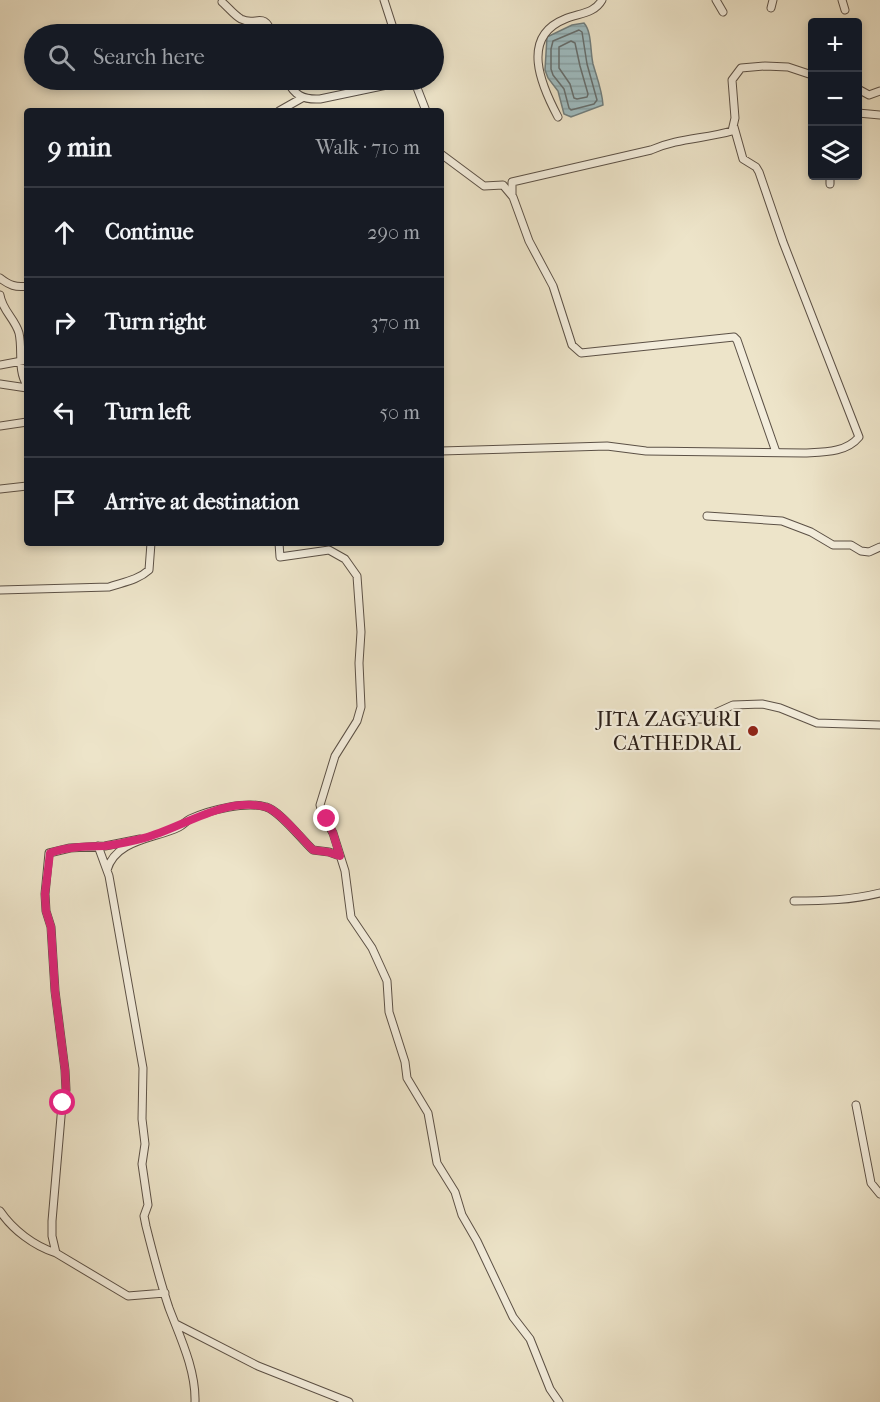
<!DOCTYPE html>
<html lang="en">
<head>
<meta charset="utf-8">
<style>
	:root { --surface:#171b24; --page:#20242c; --text:#f1f3f6; --muted:#9ea1a6; --line:#363941 }
	body { margin:0; font-family:"IM FELL French Canon",serif; background:var(--page); color:var(--text) }
	.controls { position:absolute; right:18px; top:18px; display:grid; overflow:hidden; border-radius:6px; box-shadow:0 3px 9px #0003 }
	.controls button { width:54px; height:54px; display:grid; place-items:center; padding:0; border:0; border-bottom:2px solid var(--line); background:var(--surface); color:var(--text); font:30px sans-serif }
	.stop { position:absolute; width:18px; height:18px; margin:-14px; border:4px solid #db2777; border-radius:50%; background:#fff }
	.stop.end { background:#db2777; border-color:#fff; box-shadow:0 2px 6px #0008 }
	.list { margin:0; padding:0; list-style:none }
	h2 { display:flex; justify-content:space-between; align-items:center; height:78px; margin:0; padding:0 24px; font-size:26px }
	h2 small { font-size:20px; font-weight:400; color:var(--muted) }
	.list li { display:grid; grid-template-columns:39px 1fr auto; gap:18px; align-items:center; box-sizing:border-box; height:90px; padding:0 24px; border-top:2px solid var(--line) }
	.list b { display:block; font-size:22px; white-space:nowrap }
	.list em { font-size:20px; font-style:normal; color:var(--muted) }
	.icon { flex:none; width:33px; height:33px; fill:none; stroke:currentColor; stroke-width:2; stroke-linecap:round; stroke-linejoin:round }
	.map { position:relative; flex:none; width:880px; height:1402px; overflow:hidden }
	.search { position:absolute; background:var(--surface); box-shadow:0 3px 9px #0003; left:24px; top:24px; width:420px; height:66px; display:flex; align-items:center; gap:15px; box-sizing:border-box; padding:0 21px; border-radius:33px; color:var(--muted); font-size:22px }
	.panel { position:absolute; background:var(--surface); box-shadow:0 3px 9px #0003; left:24px; top:108px; width:420px; height:438px; border-radius:6px }
	.map>svg:first-child { display:block }
	.water { fill:url(#water-rules); stroke:#707e7e; stroke-width:1.5 }
	.lines { fill:none; stroke-linecap:round; stroke-linejoin:round }
	.shore { stroke:#656e6e; stroke-width:1.5 }
	.minor-casing { stroke:#5c5146; stroke-width:9 }
	.minor { stroke:#f3eddc; stroke-width:7 }
	.route { stroke:#db2777; stroke-width:8 }
	.poi-dot { fill:#8f2418; stroke:#f3eddc; stroke-width:2 }
	.labels { text-anchor:middle; dominant-baseline:central; stroke-width:4.5; stroke-linejoin:round; paint-order:stroke }
	.poi-label { font-size:21px; fill:#2c201a; stroke:#f3eddc; text-anchor:end }
</style>
</head>
<body>
<div class="map">
<svg width="880" height="1402" viewBox="0 0 880 1402">
	<defs>
		<pattern id="water-rules" width="6" height="5" patternUnits="userSpaceOnUse" patternTransform="scale(1.5)"><rect width="6" height="5" fill="#9ebcc1"/><path d="M0 2.5h6" fill="none" stroke="#88a1a5"/></pattern>
	</defs>
	<rect width="100%" height="100%" fill="#ede4c9"/>
	<filter id="stains"><feTurbulence type="fractalNoise" baseFrequency=".00333" numOctaves="4"/><feColorMatrix values="0 0 0 0 .2 0 0 0 0 .09 0 0 0 0 .02 0 0 0 .5 -.17"/></filter>
	<radialGradient id="worn" r=".72"><stop offset=".6" stop-color="#630" stop-opacity="0"/><stop offset="1" stop-color="#630" stop-opacity=".3"/></radialGradient>
	<path class="water" d="M584,23C592,32 590,51 593,64C597,78 602,90 603,105L571,117L564,114L558,91L548,78L545,70L547,37L572,25Z"/>
	<g class="lines">
		<path class="shore" d="M579,30L582,32L587,64L597,100L594,104L571,110L569,108L564,89L553,75L551,69V49L553,41Z
			M571,41L575,43L580,66L588,94L587,97L577,99L574,98L570,84L559,68V47Z"/>
		<g class="minor-casing">
			<path id="minor" d="M384,0L395,34
				M716,0L723,12
				M842,0L845,10
				M222,2C228,7 234,15 241,19C256,27 264,10 272,34
				M771,8L773,0
				M287,80C294,95 303,100 320,99L401,82L417,86
				M414,80L426,111
				M858,89L869,95L880,91
				M279,111L302,98
				M858,113L880,115
				M558,117C541,85 520,37 565,19C579,13 594,14 602,0
				M441,154L484,186L503,185L513,197L529,241L553,286L572,345L581,353L734,337L737,340L776,452
				M830,176V184
				M512,194V182L651,150C678,138 704,139 732,131L735,118L732,80L741,68L765,66L788,67L812,75
				M0,278C9,285 16,288 27,286
				M0,295C2,310 15,319 19,333C23,350 17,370 27,385
				M0,365L27,360
				M0,384L27,388
				M0,426L27,422
				M441,451L607,446L646,451L804,453C823,452 846,453 859,437L783,242L759,172L756,167L743,159L734,127
				M0,489L27,486
				M707,516L782,521L811,532L833,545H851L861,551L869,552L880,547
				M279,543L280,557L329,550L345,559L357,576L361,632L359,663L361,707L357,721L335,756L320,805L322,813L333,833L345,871L351,917L372,948L387,981L389,1012L405,1062L407,1078L428,1113L437,1163L455,1192L462,1215L477,1241L513,1317L530,1339L550,1389L559,1402
				M0,590L109,587C124,582 138,580 149,570L151,543
				M677,720L702,719L733,705L762,704L780,708L817,723L880,725
				M98,846L109,876L143,1068L142,1119L145,1144L142,1164L148,1205L144,1216L146,1226C153,1254 160,1281 169,1308C180,1337 196,1370 195,1402
				M107,870C116,839 155,839 179,827C183,825 186,821 190,819C209,810 246,801 266,807C279,810 302,840 313,850L329,852L340,856
				M794,901C824,901 851,900 880,893
				M856,1105L871,1183L880,1194
				M0,1211C13,1230 34,1246 56,1253L52,1236V1221L62,1105L66,1090L65,1070L55,991L51,927L46,911L45,894L49,853L70,848L105,846L140,839
				M56,1253L128,1296L165,1293
				M176,1324L258,1366L349,1402"/>
		</g>
		<use href="#minor" class="minor"/>
	</g>
	<g class="lines">
		<path class="route" d="M63,1103L66,1090L65,1070L55,991L51,927L46,911L45,894L50,853C66,847 86,846 104,846C116,845 132,841 144,838C182,828 225,796 266,807C279,810 303,840 313,850L328,852L340,856L333,833L327,819"/>
	</g>
	<circle class="poi-dot" cx="753" cy="731" r="6"/>
	<g class="labels">
		<g class="poi-label">
			<text x="741" y="719">JITA ZAGYURI<tspan x="741" dy="24">CATHEDRAL</tspan></text>
		</g>
	</g>
	<rect width="100%" height="100%" filter="url(#stains)"/>
	<rect width="100%" height="100%" fill="url(#worn)"/>
</svg>
<div class="controls">
<button>+</button>
<button>−</button>
<button><svg class="icon" aria-label="layers" viewBox="0 0 24 24"><path d="M12 4l9 5-9 5-9-5zM3 14l9 5 9-5"/></svg></button>
</div>
<div class="stop" style="left:63px;top:1103px"></div>
<div class="stop end" style="left:327px;top:819px"></div>
<div class="search"><svg class="icon" aria-label="search" viewBox="0 0 24 24"><circle cx="10" cy="10" r="6"/><path d="M15 15l6 6"/></svg>Search here</div>
<section class="panel">
<h2>9 min<small>Walk · 710 m</small></h2>
<ul class="list">
<li><svg class="icon" aria-label="ahead" viewBox="0 0 24 24"><path d="M12 20V5M6 11l6-6 6 6"/></svg><div><b>Continue</b></div><em>290 m</em></li>
<li><svg class="icon" aria-label="right" viewBox="0 0 24 24"><path d="M7 20v-9h11M14 6l5 5-5 5"/></svg><div><b>Turn right</b></div><em>370 m</em></li>
<li><svg class="icon" aria-label="left" viewBox="0 0 24 24"><path d="M17 20v-9H6M10 6l-5 5 5 5"/></svg><div><b>Turn left</b></div><em>50 m</em></li>
<li><svg class="icon" aria-label="arrive" viewBox="0 0 24 24"><path d="M6 21V4h12l-3 4 3 4H6"/></svg><div><b>Arrive at destination</b></div></li>
</ul>
</section>
</div>
</body>
</html>
